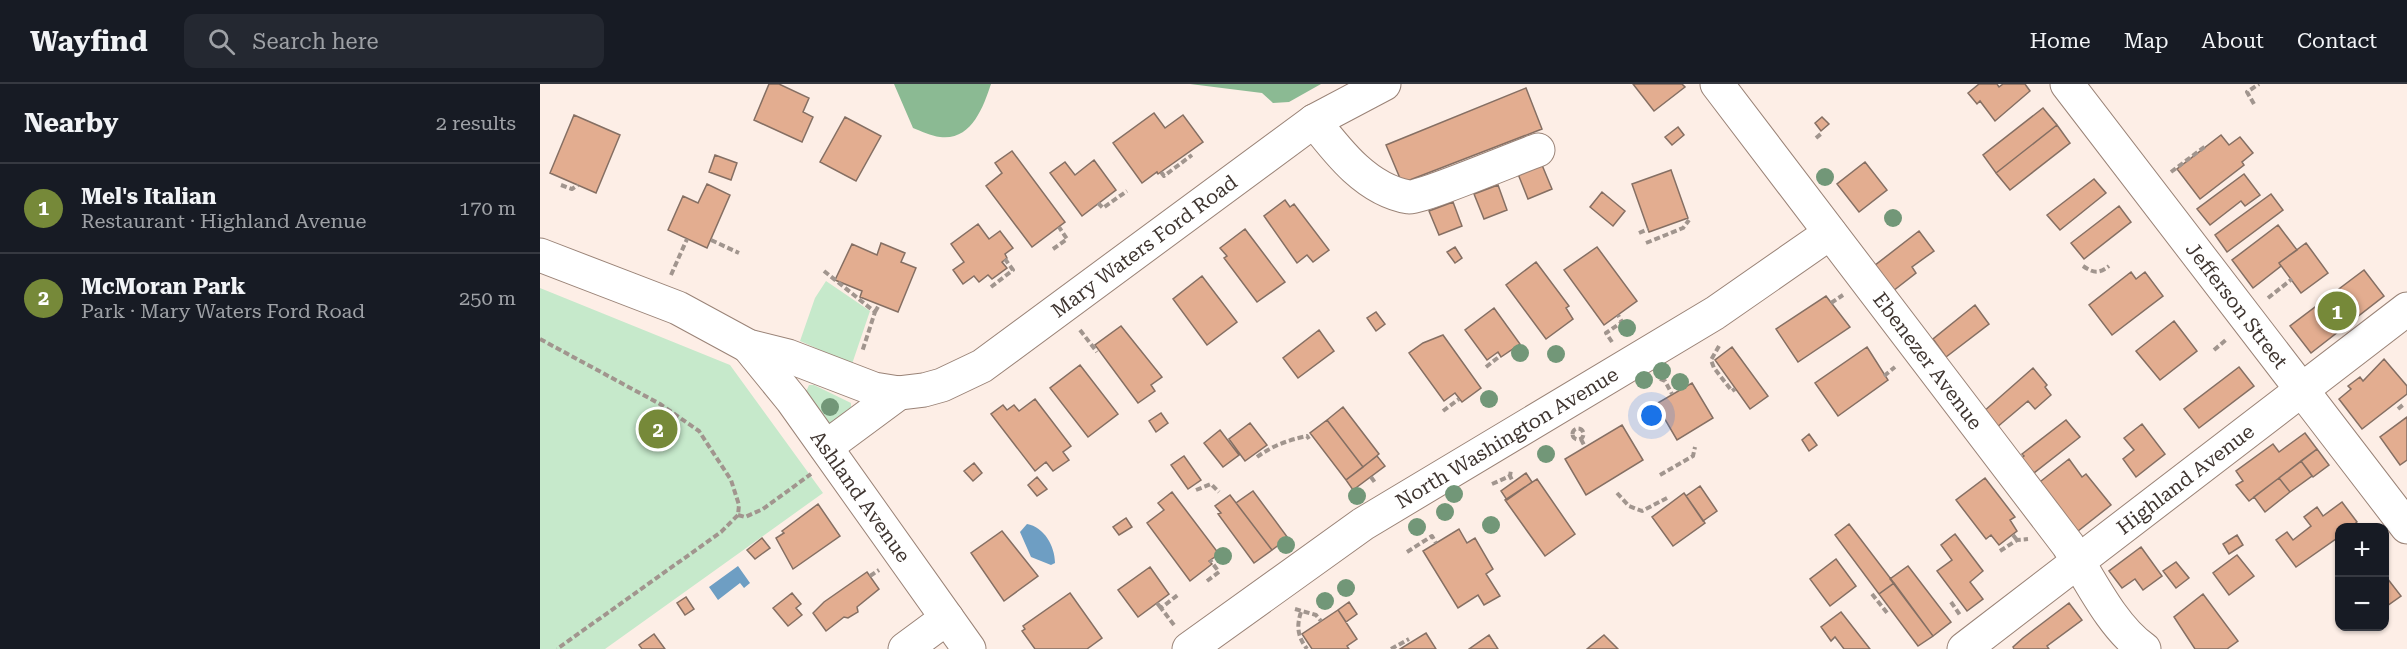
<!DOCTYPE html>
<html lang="en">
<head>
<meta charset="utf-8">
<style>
	:root { --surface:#171b24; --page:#242831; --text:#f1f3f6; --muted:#9ea1a6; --line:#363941; --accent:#768939 }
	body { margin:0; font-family:"Roboto Serif",serif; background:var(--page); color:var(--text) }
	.controls { position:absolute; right:18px; bottom:18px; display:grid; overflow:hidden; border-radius:12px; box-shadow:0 2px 4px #0004 }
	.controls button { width:54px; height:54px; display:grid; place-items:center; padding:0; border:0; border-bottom:2px solid var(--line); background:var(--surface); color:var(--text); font:30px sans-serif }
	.you { position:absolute; left:1112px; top:332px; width:21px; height:21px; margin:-15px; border:4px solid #fff; border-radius:50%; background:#1a73e8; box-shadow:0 0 0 9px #1a73e833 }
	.badge { display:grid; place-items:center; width:39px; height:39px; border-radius:50%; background:var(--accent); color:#fff; font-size:20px; font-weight:700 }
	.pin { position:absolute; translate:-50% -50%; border:3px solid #fff; box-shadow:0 2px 6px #0006 }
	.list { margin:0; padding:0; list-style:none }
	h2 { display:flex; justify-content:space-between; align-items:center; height:78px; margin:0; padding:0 24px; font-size:26px }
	h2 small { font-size:20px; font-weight:400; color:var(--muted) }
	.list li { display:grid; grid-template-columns:39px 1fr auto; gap:18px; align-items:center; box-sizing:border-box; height:90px; padding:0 24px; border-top:2px solid var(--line) }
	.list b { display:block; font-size:22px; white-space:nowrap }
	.list p { margin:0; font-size:20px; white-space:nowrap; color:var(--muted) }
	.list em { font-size:20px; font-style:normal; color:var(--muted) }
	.icon { flex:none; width:33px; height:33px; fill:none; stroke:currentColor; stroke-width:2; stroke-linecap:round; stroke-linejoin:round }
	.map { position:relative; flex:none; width:1867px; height:565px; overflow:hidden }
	header { display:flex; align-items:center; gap:36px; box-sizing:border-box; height:84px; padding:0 30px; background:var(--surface); border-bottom:2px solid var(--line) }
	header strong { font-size:28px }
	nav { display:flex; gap:33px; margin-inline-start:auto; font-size:21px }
	.search { width:420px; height:54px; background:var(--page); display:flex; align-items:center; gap:15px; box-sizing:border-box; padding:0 21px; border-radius:12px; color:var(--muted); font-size:22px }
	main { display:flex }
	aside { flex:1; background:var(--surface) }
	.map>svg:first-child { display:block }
	.green { fill:#c6e9cb }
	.forest { fill:#8bba93 }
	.water { fill:#6e9ec3 }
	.building { fill:#e3ad90; stroke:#856f63; stroke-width:1.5 }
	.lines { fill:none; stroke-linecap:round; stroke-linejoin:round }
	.minor-casing { stroke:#9a8377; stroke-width:35 }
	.path { stroke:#a1958e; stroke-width:4; stroke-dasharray:6 3; stroke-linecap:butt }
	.minor { stroke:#fff; stroke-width:33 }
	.tree { fill:#729778 }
	.labels { text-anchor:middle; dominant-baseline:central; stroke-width:5; stroke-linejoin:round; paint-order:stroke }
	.street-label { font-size:20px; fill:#3f3530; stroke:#fff }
</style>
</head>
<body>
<header>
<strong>Wayfind</strong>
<div class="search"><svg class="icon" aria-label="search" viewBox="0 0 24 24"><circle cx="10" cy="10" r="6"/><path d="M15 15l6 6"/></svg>Search here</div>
<nav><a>Home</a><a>Map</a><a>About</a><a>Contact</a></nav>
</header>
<main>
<aside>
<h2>Nearby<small>2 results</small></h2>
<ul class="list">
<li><span class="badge">1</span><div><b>Mel's Italian</b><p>Restaurant · Highland Avenue</p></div><em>170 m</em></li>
<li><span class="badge">2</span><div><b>McMoran Park</b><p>Park · Mary Waters Ford Road</p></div><em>250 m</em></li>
</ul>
</aside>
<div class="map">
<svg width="1867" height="565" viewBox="0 0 1867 565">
	<rect width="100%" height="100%" fill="#fdeee6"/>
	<path class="green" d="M286,197L330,227L312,280L260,257L275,214Z
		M0,204L190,281L283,409L65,565H0Z
		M269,301H274L311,319V323L293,339H289L266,308Z"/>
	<path class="forest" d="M354,0H451C443,24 431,57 400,53C391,52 381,47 373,44Z
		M650,0H781L749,18L733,19L722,9Z"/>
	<path class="water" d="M487,440C504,443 515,462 515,479L511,481L491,473L480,448Z
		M198,482L210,499L204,504L200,499L178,516L169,503Z"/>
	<path class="building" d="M229,0H239L269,14L263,28L273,33L262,58L214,36Z
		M1093,0H1142L1145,3L1114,27Z
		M1439,0H1457L1459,3L1463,0H1485L1490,7L1455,37L1440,17L1437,20L1428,9Z
		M986,4L1002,45L862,99L846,61Z
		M1503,24L1517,41L1456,89L1443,71Z
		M614,29L625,44L643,31L663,58L618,90L617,88L602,99L573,59Z
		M34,31L80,51L56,109L10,89Z
		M305,33L341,52L316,97L280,78Z
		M1282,33L1289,40L1281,47L1275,39Z
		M1517,41L1530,59L1470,106L1456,89Z
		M1138,43L1144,51L1132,61L1125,53Z
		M1681,51L1689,61L1700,53L1713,69L1702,78L1704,81L1660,115L1637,85Z
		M472,67L525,138L492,163L446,102L462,89L455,79Z
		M175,71L197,79L191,96L169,88Z
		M554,76L576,106L542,132L510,89L525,78L535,91Z
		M1325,78L1347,106L1319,128L1297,100Z
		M1002,81L1012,105L988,115L978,90Z
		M1131,86L1148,134L1109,148L1092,100Z
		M1704,90L1720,111L1705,122L1701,117L1670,141L1657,125Z
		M1554,95L1566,109L1520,146L1507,131Z
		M167,100L190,111L167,164L128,146L143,112L158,119Z
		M958,101L967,126L944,135L934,110Z
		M1062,108L1085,127L1073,142L1050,123Z
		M1731,110L1743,126L1687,168L1675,151Z
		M745,116L750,123L754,120L789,166L773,178L767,171L757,179L724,132Z
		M913,118L922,142L899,151L889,127Z
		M1579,122L1591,138L1544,175L1531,159Z
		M438,140L449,155L460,147L473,164L465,170L467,174L462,178L467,184L452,195L448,191L439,198L434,192L423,200L413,186L424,178L411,160Z
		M1738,141L1757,166L1739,179L1741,182L1713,204L1692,176Z
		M705,145L745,198L717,218L684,174L687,172L680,164Z
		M1379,147L1394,167L1372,183L1376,189L1353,207L1334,182Z
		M341,159L365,169L361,178L376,184L358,228L320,213L322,207L295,196L312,160L337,171Z
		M1766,159L1788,189L1761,209L1739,179Z
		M915,163L922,174L915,179L907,168Z
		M1057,163L1097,217L1064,241L1024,186Z
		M996,178L1029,222L1026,224L1033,235L1006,255L966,201Z
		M1824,186L1844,212L1771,269L1750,242Z
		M1591,188L1596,195L1605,188L1623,212L1572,251L1549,221Z
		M662,192L697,238L667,261L633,215Z
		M1286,212L1310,243L1258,278L1236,245Z
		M1435,221L1449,240L1406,273L1393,255Z
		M954,224L980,260L961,273L958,268L947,276L925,246Z
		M836,228L845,240L836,247L827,234Z
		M1634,237L1657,267L1620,296L1596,267Z
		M581,242L622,293L611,301L615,307L598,319L555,261Z
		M779,246L794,267L758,294L743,274Z
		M903,251L941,304L922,318L915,309L904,317L869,269L883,259Z
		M1192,263L1228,312L1210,325L1175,276Z
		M1327,263L1348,296L1298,332L1275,299Z
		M1844,275L1867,302V310L1822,345L1799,315L1811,305L1808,302L1820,293L1823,297Z
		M540,281L578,330L548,353L510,304Z
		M1699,283L1714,302L1659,344L1644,325Z
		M1493,284L1507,301L1505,303L1511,311L1495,325L1488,317L1456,344L1443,328Z
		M1152,299L1173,334L1137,356L1116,320Z
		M495,315L531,362L523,368L529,376L513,387L506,378L495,387L451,330L463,321L467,326L474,321L479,327Z
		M803,323L839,370L823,383L787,336Z
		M621,329L628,339L616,348L609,337Z
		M1867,333V376L1860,381L1840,353Z
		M787,336L823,383L806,396L770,349Z
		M1526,336L1540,353L1490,392L1478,377L1484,372L1482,370Z
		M710,339L727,361L705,377L689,355Z
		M1602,340L1625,370L1596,393L1583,375L1594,366L1584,354Z
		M1082,341L1103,376L1046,411L1025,375Z
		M680,346L699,371L683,383L664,359Z
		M1765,349L1777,365L1709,417L1696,401L1703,397L1696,387L1733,360L1739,368Z
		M1269,350L1277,361L1269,367L1262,356Z
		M1777,365L1789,381L1773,393L1761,377Z
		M644,372L661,396L648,405L631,381Z
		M837,372L845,382L813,406L806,396Z
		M1529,375L1542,393L1546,390L1571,421L1538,447L1496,401Z
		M1761,377L1772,392L1750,408L1739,394Z
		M434,379L442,389L433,397L424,387Z
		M986,389L992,398L967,416L961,407Z
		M497,393L507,405L497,412L488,401Z
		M1445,394L1475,433L1470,436L1477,447L1459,461L1451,451L1446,455L1416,416Z
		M1739,394L1750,408L1725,428L1714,413Z
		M997,395L1035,450L1005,472L965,416Z
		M1160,402L1177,427L1163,437L1146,412Z
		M713,407L748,454L732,466L696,419Z
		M632,408L679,470L669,477L672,480L650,497L607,439L624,426L618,419Z
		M1144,409L1165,439L1133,462L1112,433Z
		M690,411L732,466L714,479L678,430L681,429L675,422Z
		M1802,418L1817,438L1810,444H1800V452L1756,483L1736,456L1747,448L1753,456L1771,442L1764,433L1777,423L1783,432Z
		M278,420L300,452L253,485L236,454L244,449L242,447Z
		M586,434L592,443L579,451L573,443Z
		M1309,440L1354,499L1339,510L1295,451Z
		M919,445L927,459L935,454L953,485L946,490L960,512L944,521L938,511L918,524L883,467Z
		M462,447L498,492L464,517L431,469Z
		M1415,450L1443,487L1430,498L1443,515L1427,527L1397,487L1412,476L1401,461Z
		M1697,451L1703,461L1689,470L1683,460Z
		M222,454L230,464L215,475L207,466Z
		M1601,463L1622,492L1603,506L1595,495L1582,504L1569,487Z
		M1697,471L1714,492L1689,511L1673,489Z
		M1296,475L1316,502L1290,522L1270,495Z
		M1636,478L1649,494L1636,504L1623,487Z
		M1368,482L1411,538L1393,552L1350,495Z
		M610,483L629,510L598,533L578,506Z
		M327,488L339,505L317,523L318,528L308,534L304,533L286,547L273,529L284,518Z
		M1847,494L1861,512L1844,524V496Z
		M1354,499L1393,552L1378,562L1339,510Z
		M252,509L261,520L256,524L262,531L248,542L233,524Z
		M530,509L562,554L547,565H495L482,547L485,545L483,542Z
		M1663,510L1698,557L1687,565H1655L1634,533Z
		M146,513L154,525L145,531L137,519Z
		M809,518L817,530L806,538L798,526Z
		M1529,519L1542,536L1507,562L1509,565H1474L1473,563L1483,554Z
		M798,526L817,555L807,562L809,565H772L762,550Z
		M1301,528L1330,565H1304L1295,553L1291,557L1281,543Z
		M886,549L896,565H860Z
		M114,550L125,565H102L99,561Z
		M949,551L958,565H929Z
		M1064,551L1078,565H1047Z"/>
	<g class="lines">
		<g class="minor-casing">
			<g id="minor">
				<path id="s1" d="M1177,0L1528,461C1549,494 1572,543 1604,565"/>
				<path id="s2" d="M1527,0L1867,443"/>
				<path d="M774,37C798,68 827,106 869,113C878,115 981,72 998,66"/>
				<path id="s3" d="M0,171L138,224L208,262L248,272L334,305L359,309L384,306L402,301L442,282L774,37L844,0"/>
				<path id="s4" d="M208,262L252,316L429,565"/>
				<path d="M286,363L359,309"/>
				<path d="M365,565L407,534"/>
				<path id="s5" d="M649,565L823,440L1175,229L1290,149"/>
				<path id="s6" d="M1424,565L1867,225"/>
			</g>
		</g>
		<path class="path" d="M1714,20L1707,8L1719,0
			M1276,54L1282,49
			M621,88L624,92L652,71
			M1631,88L1667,61
			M21,101L32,105L38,101
			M558,119L563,124L587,107
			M1099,149L1108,145
			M171,156L199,169
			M1106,159L1143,144L1149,136
			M513,165L527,155L519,143
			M1543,182C1553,189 1559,190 1569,182
			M284,187L335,228L322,268
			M131,191L147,155
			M451,203L473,186L465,175
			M1728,214L1752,195
			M1291,219L1303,211
			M335,228L339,221
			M540,246L557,268
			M0,255L120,320L159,347L191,396L199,421L198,431L181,448L17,565
			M1072,258L1066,249L1082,238L1078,231
			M1179,262L1171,276L1174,284L1192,307L1195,305
			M1674,266L1687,255
			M946,283L960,272
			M1344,292L1355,283
			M1120,295L1125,297L1132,310
			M1858,325L1864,320
			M903,327L919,315
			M1032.5 350a5.5 5.5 0 1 1 11 0a5.5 5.5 0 1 1-11 0Z
			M1041,355L1045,363
			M717,373C732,362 748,356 767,352L769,355
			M969,390L973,398
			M1120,391L1153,372L1155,363
			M831,393L836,400
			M952,400L970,392L971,386
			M656,406L671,400L679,408
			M1077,409L1089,422L1102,427L1127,414
			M198,431L205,433L223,425L271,390
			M1473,451L1477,456
			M1460,467L1477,456L1488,455
			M867,468L892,452L896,459
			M330,492L339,486
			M667,497L679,488L670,476
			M1332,510L1348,530
			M1411,518L1420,531
			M617,519L621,524
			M755,525L776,531L781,537
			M761,528C756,543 758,553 767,565
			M634,541L621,524L639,510
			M851,565L869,555"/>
		<use href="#minor" class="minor"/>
	</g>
	<g class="tree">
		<circle cx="1285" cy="93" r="9"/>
		<circle cx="1353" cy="134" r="9"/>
		<circle cx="1087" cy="244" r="9"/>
		<circle cx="980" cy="269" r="9"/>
		<circle cx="1016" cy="270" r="9"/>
		<circle cx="1122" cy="287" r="9"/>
		<circle cx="1104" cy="296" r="9"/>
		<circle cx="1140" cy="298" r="9"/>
		<circle cx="949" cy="315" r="9"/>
		<circle cx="290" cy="323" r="9"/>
		<circle cx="1006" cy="370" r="9"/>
		<circle cx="914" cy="410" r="9"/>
		<circle cx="817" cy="412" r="9"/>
		<circle cx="905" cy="428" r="9"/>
		<circle cx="951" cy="441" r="9"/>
		<circle cx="877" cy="443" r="9"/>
		<circle cx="746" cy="461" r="9"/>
		<circle cx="683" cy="472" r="9"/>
		<circle cx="806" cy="504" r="9"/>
		<circle cx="785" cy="517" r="9"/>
	</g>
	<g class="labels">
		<g class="street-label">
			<text stroke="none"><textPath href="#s3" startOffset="676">Mary Waters Ford Road</textPath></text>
			<text stroke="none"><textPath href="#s2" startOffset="279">Jefferson Street</textPath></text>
			<text stroke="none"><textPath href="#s1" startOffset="348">Ebenezer Avenue</textPath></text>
			<text stroke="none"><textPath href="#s5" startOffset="382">North Washington Avenue</textPath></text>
			<text stroke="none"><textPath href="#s6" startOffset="279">Highland Avenue</textPath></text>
			<text stroke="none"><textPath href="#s4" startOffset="188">Ashland Avenue</textPath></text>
		</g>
	</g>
</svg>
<div class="controls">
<button>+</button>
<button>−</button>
</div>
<div class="you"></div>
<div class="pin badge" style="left:1797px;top:227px">1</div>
<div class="pin badge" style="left:118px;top:345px">2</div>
</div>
</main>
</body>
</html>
